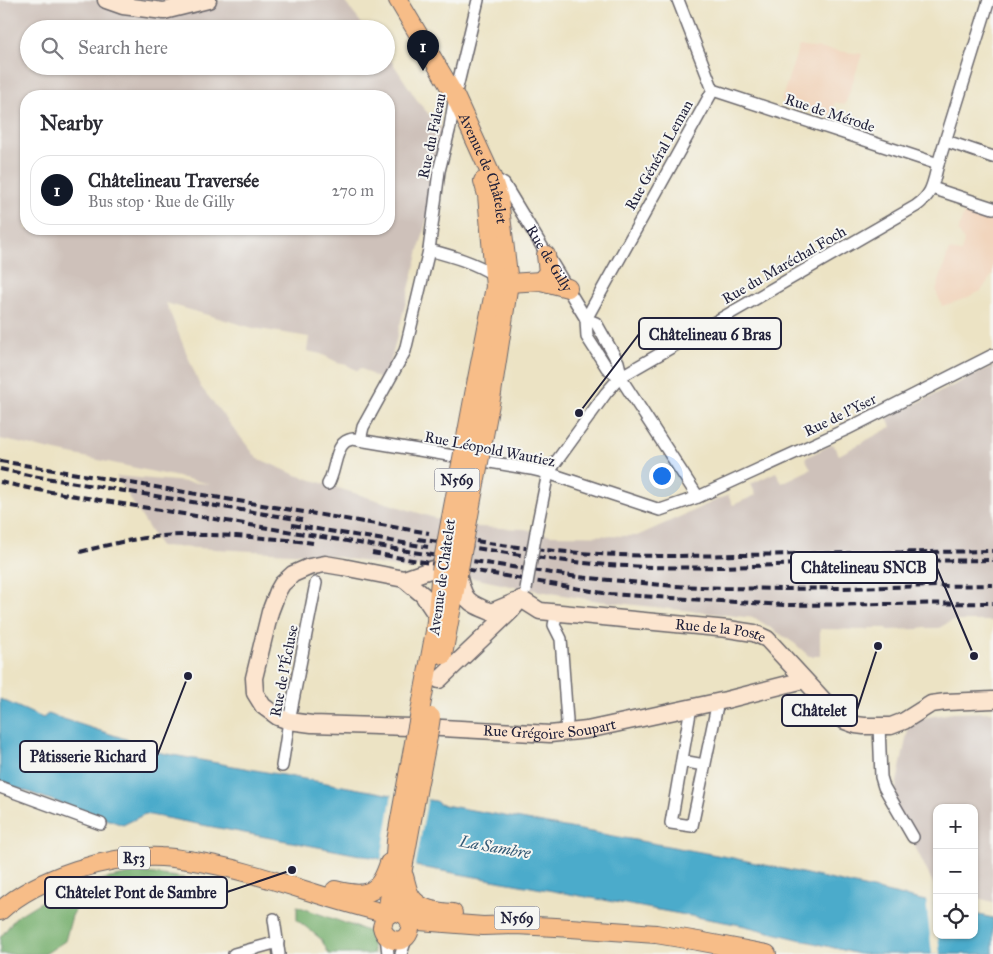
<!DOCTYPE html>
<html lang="en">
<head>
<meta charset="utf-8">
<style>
	:root { --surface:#fff; --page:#f7f7f7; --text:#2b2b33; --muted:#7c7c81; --line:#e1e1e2; --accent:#111827 }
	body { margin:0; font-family:"IM FELL Great Primer",serif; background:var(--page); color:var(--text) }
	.controls { position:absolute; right:15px; bottom:15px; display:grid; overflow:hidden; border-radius:10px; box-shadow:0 1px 4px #0004 }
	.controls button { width:45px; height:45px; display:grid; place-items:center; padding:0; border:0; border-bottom:1px solid var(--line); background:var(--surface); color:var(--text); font:25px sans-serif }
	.you { position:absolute; left:661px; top:475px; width:18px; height:18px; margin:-12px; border:4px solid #fff; border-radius:50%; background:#1a73e8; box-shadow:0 0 0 8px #1a73e833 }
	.badge { display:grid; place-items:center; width:32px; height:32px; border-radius:50%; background:var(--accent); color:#fff; font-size:16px; font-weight:700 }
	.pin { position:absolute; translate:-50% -41px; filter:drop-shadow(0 1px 2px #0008) }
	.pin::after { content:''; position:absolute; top:26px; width:18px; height:15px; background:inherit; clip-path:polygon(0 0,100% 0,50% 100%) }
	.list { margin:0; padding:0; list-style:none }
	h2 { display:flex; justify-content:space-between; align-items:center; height:65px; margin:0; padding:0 20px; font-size:21px }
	h2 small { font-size:16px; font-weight:400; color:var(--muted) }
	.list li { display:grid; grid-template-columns:32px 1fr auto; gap:15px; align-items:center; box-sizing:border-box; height:70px; margin:0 10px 10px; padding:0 10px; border:1px solid var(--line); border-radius:20px }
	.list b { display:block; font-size:19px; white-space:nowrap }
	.list p { margin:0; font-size:16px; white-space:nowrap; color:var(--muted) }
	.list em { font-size:16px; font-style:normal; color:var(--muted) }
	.icon { flex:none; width:28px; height:28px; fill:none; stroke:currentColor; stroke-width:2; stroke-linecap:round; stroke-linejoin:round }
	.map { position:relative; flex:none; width:993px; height:954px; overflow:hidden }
	.search { position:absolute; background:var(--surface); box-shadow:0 1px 4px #0004; left:20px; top:20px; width:375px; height:55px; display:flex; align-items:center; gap:12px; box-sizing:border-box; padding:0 18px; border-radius:28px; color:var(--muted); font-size:19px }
	.panel { position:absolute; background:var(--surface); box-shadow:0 1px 4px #0004; left:20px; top:90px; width:375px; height:145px; border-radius:20px }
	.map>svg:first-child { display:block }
	.built { fill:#f1d5bd }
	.industrial { fill:#cec1ba; fill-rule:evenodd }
	.forest { fill:#76af6d; stroke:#4c6854 }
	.water { fill:#4cabcb; stroke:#376683 }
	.pier { fill:#ece3c4 }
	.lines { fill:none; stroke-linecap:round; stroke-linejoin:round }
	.street-casing { stroke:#69666b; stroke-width:14 }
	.secondary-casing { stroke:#69666b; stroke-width:19 }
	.primary-casing { stroke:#69666b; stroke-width:20 }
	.street { stroke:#fff; stroke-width:11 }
	.secondary { stroke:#fce5cf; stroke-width:16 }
	.primary { stroke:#f7bd88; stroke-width:18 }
	.rail { stroke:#22223b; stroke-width:4; stroke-dasharray:8 4; stroke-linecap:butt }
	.street-bridge-casing { stroke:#69666b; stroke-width:14; stroke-linecap:butt }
	.primary-bridge-casing { stroke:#69666b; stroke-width:20; stroke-linecap:butt }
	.street-bridge { stroke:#fff; stroke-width:11 }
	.primary-bridge { stroke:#f7bd88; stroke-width:18 }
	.labels { text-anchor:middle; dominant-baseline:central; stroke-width:4; stroke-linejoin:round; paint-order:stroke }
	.shield { fill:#f6f6f2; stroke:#626272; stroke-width:1 }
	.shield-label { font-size:14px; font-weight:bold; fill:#22223b }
	.street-label { font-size:15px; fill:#22223b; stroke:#f6f6f2 }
	.water-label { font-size:16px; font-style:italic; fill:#335975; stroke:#f6f6f2 }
	.leader { fill:none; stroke:#22223b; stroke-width:2 }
	.callout-dot { fill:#22223b; stroke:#f6f6f2; stroke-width:2 }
	.callout { fill:#f6f6f2; stroke:#22223b; stroke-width:2 }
	.callout-label { font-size:16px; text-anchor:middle; font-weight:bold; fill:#22223b }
</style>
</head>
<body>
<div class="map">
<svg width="993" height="954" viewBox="0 0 993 954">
	<rect width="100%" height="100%" fill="#f6f6f2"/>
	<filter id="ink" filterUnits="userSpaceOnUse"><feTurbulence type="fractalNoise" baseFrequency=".02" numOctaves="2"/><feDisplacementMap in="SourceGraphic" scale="10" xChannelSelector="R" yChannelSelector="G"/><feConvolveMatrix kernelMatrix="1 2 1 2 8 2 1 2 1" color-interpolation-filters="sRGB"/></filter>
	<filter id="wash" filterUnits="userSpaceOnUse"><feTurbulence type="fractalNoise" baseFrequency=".0096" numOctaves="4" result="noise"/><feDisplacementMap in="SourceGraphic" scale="20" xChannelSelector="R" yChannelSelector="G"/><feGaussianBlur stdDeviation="1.12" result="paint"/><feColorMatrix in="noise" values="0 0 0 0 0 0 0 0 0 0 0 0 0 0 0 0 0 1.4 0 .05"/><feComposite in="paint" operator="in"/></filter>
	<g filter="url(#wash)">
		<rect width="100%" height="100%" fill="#ece3c4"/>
		<path class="built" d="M799,46L862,54L845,105L835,102L830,118L781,101Z
			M967,204L993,214V274L981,291L964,299L942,306L936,291L949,250L961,252L964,241L959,233H957Z"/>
		<path class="industrial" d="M0,0H158L189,5L224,0H343L366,29H29V66H386V53L419,103L448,136L389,368L382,380L360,368L358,371L347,365L337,363V362L321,354L307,351L309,337L253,328L166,303L200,386L257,458L296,475L438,519L479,527L525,529L551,535L637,536L728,495L733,505L756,495L751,484L776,472L782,483L811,469L805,458L833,444L839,455L891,427L887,418L993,366V621H951L939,628H920L919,629L887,630V628H869V630L820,629V656H809L794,643L755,618L599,601L515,587L417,566L406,569L327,555L160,546L116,476L211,484L0,439ZM26,96H389V229H26Z
			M993,712V902L974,897V808H937V886L934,885L893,802L910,720L953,713Z"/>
		<path class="forest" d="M140,872L213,882V893L133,888L82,898L72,916L65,941L45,954H0V938L16,917L65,887Z
			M297,906L370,932L374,954H329L321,939L297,920Z"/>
		<path class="water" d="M0,699L43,718L48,714L135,742L140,749L392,795L436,801L439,804L733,858L811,875L934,903L937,904V935H974V914L993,918V954H859L741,925L415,866L381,859L145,814L123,825L0,782Z"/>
		<path class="pier" d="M392,793L428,797L415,869L381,861Z
			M926,899L934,901L937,935H938L940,954H932Z"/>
	</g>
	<g filter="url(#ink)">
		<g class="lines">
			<g class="street-casing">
				<g id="street">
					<path d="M713,90L938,164"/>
					<path d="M946,141L993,157"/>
					<path id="s1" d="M492,177L504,184L586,319L587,337L607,368L620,377L698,497"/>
					<path d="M932,188L993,208"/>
					<path d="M429,250C451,256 474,262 494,275"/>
					<path d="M586,319L713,90L678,0"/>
					<path d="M586,319L596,323L618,362L620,370V377"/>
					<path d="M360,440L363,427L405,351L429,250L439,171L450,127L455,96L478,0"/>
					<path d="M328,484C335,473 335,449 345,442C346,441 351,439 353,439L531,469L548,473L660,510L698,497L847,429L993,355"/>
					<path d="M536,532L548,473L606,393L620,377L916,206C933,194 933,183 938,164L989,0"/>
					<path d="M557,612L554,625L561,639L567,721L565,732"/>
					<path d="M691,707L671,823L692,826L718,701"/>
					<path d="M879,726L881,777L884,787L913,837"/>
					<path d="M682,761L704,765"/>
					<path d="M282,766L289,721L316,583"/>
					<path d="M0,787L101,824"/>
					<path d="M274,919L279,954"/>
					<path d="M386,936L388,954"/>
					<path d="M234,954L278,942"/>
					<path d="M401,954L407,936"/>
				</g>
			</g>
			<g class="secondary-casing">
				<g id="secondary">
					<path d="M106,0L123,6L164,11L208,0"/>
					<path id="s2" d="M433,569L404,579L343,567L325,564L309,567L293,574L282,584L278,591L270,612L254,678L255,693L263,706L278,717L289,721L312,724L442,728L550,734L587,730L726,700L804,680"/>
					<path d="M458,574C464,600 466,602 491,612L515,602"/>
					<path d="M404,579L423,595L437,616"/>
					<path id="s3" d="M521,599L540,611L728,629L754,633L767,639L826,703L845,721L856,725L864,726H891L904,721L931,704L946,702L993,700"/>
					<path d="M439,680L511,611L521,599"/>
				</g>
			</g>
			<g class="primary-casing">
				<g id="primary">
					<path id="s4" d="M398,0L455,96L492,177L499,199L509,283L492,393"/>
					<path d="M499,277L509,283L541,281L568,288"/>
					<path d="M541,281L548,272L546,255"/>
					<path d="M475,389L495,287L487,195L483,181"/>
					<path d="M443,655L458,574"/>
					<path d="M419,717L435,631L441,571"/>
					<path d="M415,737L396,841L394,869L388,906L389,914L385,917L382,927C385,942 406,947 410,929C413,919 401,913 399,904C398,902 399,899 398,896L418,787L428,737"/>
					<path d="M404,876C406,882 407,889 410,895C418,910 438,912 453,913"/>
					<path d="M335,890C366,898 379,895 389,863"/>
					<path d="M0,911C21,892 49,879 76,870C103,861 133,856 161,857C170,857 179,859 188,860C257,870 321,899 389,914L393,912H398L419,921L483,926L515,925L556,927L656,934L698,941L767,954"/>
				</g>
			</g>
			<use href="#street" class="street"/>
			<use href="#secondary" class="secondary"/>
			<use href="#primary" class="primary"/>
			<path class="rail" d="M0,461L429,533
				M0,469L33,476L302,520
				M0,482L33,489L413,552L578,577L674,586L724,588L786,589L993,585
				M292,525L428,547
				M418,539C487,549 556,563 627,566C699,570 770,565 842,562C892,560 943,561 993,560
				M476,541C542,552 609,556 676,556L993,551
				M80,552C107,545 135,538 163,536C187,534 212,535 236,536C262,538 287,539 313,543
				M372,553L609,594L785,605L993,603"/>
			<g class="street-bridge-casing">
				<path id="street-bridge" d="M526,589L536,532"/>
			</g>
			<g class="primary-bridge-casing">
				<path id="primary-bridge" d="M441,571L475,389
					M458,574L492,393
					M415,737L419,717
					M428,737L431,717"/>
			</g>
			<use href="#street-bridge" class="street-bridge"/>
			<use href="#primary-bridge" class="primary-bridge"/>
		</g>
	</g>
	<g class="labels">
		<g class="shield">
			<rect x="434.5" y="468.5" width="45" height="23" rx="4"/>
			<rect x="118" y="846.5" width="32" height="23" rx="4"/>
			<rect x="494.5" y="906.5" width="45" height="23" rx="4"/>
		</g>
		<g class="shield-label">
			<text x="457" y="480">N569</text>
			<text x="134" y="858">R53</text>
			<text x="517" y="918">N569</text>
		</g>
		<g class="street-label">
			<text transform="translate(830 113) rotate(18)">Rue de Mérode</text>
			<text transform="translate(432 136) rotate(-78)">Rue du Faleau</text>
			<text transform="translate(659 155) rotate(-61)">Rue Général Leman</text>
			<text stroke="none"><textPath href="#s4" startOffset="190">Avenue de Châtelet</textPath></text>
			<text stroke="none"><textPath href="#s1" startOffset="101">Rue de Gilly</textPath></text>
			<text transform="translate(784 265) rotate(-30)">Rue du Maréchal Foch</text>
			<text transform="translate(840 415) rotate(-26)">Rue de l'Yser</text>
			<text transform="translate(490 449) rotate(11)">Rue Léopold Wautiez</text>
			<text transform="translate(442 577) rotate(-82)">Avenue de Châtelet</text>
			<text stroke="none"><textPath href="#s3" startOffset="204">Rue de la Poste</textPath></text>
			<text transform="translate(284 671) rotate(-79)">Rue de l'Écluse</text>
			<text stroke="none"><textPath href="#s2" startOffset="580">Rue Grégoire Soupart</textPath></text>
		</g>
		<g class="water-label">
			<text transform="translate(495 847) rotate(10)">La Sambre</text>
		</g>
	</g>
	<path class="leader" d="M579 413L639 334M974 656L937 568M878 646L857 710M188 676L157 756M292 870L227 892"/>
	<g class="callout-dot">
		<circle cx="579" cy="413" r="5"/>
		<circle cx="974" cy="656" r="5"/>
		<circle cx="878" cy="646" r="5"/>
		<circle cx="188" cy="676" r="5"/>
		<circle cx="292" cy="870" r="5"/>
	</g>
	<g class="callout">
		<rect x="639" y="318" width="142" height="31" rx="5"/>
		<rect x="791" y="552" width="146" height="31" rx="5"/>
		<rect x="782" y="695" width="75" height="31" rx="5"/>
		<rect x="20" y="741" width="137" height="31" rx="5"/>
		<rect x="45" y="877" width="182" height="31" rx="5"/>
	</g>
	<g class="callout-label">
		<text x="710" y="340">Châtelineau 6 Bras</text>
		<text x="864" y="573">Châtelineau SNCB</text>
		<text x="819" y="716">Châtelet</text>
		<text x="88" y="762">Pâtisserie Richard</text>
		<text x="136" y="898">Châtelet Pont de Sambre</text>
	</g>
</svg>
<div class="controls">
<button>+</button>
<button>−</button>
<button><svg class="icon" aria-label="locate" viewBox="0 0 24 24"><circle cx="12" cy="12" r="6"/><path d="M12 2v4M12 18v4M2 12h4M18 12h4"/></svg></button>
</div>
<div class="you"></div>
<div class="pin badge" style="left:423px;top:71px">1</div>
<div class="search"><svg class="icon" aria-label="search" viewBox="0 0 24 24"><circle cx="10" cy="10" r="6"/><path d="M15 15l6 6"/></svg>Search here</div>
<section class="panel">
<h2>Nearby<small></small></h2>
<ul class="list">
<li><span class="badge">1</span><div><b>Châtelineau Traversée</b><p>Bus stop · Rue de Gilly</p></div><em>270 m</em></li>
</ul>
</section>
</div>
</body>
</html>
